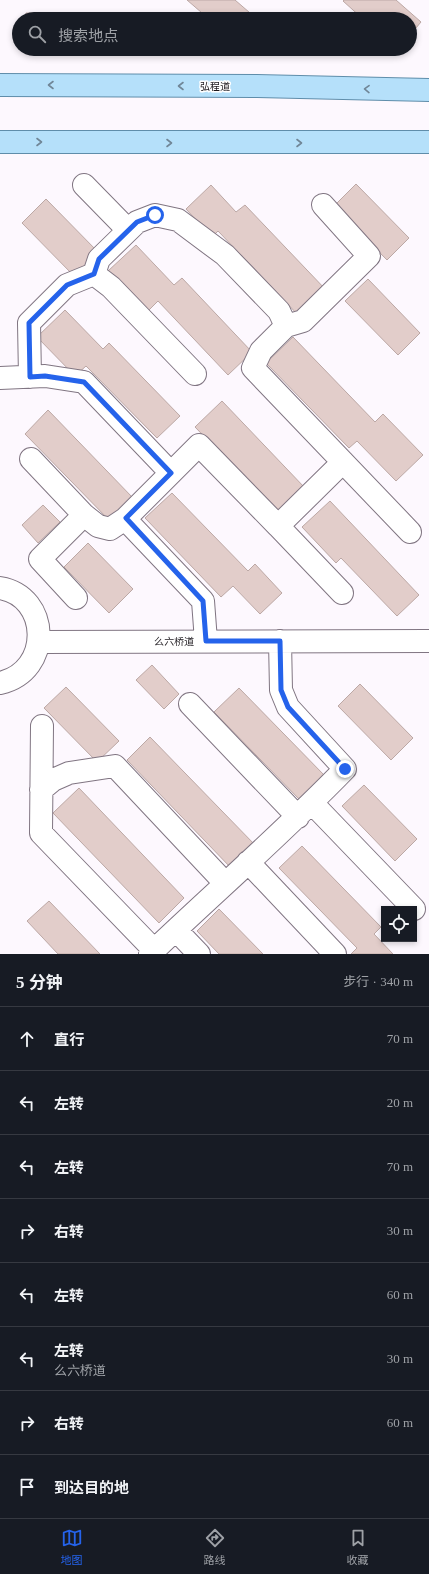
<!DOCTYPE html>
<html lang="zh">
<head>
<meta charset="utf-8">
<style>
	:root { --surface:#171b24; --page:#242831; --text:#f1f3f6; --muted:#9ea1a6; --line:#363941; --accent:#2563eb }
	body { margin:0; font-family:"Times New Roman","Noto Sans SC",serif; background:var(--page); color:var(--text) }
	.controls { position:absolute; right:12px; bottom:12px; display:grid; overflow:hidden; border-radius:0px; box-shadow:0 2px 6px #0003 }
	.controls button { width:36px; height:36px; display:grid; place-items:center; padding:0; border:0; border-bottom:1px solid var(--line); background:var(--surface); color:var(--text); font:20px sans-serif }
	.stop { position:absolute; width:12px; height:12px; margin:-9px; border:3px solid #2563eb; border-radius:50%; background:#fff }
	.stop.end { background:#2563eb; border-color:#fff; box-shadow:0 1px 4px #0008 }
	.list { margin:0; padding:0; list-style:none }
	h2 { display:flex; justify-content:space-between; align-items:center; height:52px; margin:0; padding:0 16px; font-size:17px }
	h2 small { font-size:13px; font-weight:400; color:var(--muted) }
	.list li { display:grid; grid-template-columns:26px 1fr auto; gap:12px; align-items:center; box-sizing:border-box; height:64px; padding:0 16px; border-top:1px solid var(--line) }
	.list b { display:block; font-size:15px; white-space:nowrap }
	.list p { margin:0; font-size:13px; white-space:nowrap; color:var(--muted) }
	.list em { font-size:13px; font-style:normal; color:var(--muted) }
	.icon { flex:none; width:22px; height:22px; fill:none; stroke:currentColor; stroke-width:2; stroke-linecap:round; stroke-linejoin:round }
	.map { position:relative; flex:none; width:429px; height:954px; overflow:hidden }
	.search { position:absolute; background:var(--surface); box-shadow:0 2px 6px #0003; left:12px; right:12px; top:12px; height:44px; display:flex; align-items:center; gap:10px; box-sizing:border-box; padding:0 14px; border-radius:22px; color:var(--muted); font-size:15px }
	.sheet { height:564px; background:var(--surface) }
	nav { display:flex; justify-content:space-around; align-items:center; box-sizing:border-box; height:56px; border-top:1px solid var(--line); background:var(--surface); font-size:11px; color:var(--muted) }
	nav a { display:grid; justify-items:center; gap:2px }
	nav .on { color:var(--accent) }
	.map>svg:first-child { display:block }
	.building { fill:#e2cdca; stroke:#bca8a5 }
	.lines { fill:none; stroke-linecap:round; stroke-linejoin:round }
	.minor-casing { stroke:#807582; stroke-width:24 }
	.major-casing { stroke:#5f8daa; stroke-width:24 }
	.minor { stroke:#fff; stroke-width:22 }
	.major { stroke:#b5e0fa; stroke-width:22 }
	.oneway { stroke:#708697 }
	.route { stroke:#2563eb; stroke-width:5 }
	.labels { text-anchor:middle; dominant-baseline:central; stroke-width:3; stroke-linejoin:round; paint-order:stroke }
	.street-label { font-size:10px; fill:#1c181d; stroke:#fff }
</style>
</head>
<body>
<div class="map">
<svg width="429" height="954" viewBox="0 0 429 954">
	<rect width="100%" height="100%" fill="#fdf8fe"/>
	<path class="building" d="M187,0H235L257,19H209Z
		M344,0H396L421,22L410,35V19H363L343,1Z
		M26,13L98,14V19H25Z
		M144,49H175V52L144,53Z
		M243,49H256L251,55Z
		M356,184L409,238L387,260L334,206Z
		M211,185L236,212L245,205L327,291L300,317L218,231L212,237L186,209Z
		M46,199L98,252L74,276L22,223Z
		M136,245L174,285L182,278L252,352L228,375L158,301L147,312L108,271Z
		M368,279L420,333L398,355L345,301Z
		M65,310L103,349L109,343L180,416L157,438L86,366L75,376L37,337Z
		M293,337L375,422L383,414L423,455L396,481L357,441L349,448L266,363Z
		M222,401L305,488L278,513L195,427Z
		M48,410L133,498L110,521L25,434Z
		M172,493L248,571L255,564L282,593L260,614L233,586L221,597L145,518Z
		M330,501L419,595L397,616L341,558L336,563L302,527Z
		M43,505L60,522L38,543L22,525Z
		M88,543L133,589L109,613L64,567Z
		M152,665L179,694L164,709L136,680Z
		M360,684L413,738L391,760L338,706Z
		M66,687L119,741L97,762L44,708Z
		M239,688L325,776L300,800L214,712Z
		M150,737L256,846L232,869L127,760Z
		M364,785L417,839L395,861L342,806Z
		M79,788L184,898L159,923L53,813Z
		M302,846L381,927L374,934L393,954H351L357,948L279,868Z
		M49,901L100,954H58L27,921Z
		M219,909L263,954H219L197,931Z"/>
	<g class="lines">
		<g class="minor-casing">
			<path id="minor" d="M84,185L128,230
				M323,205L369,256L303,321L286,326L261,351L253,368L410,532
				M94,274L111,287L195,374
				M30,377L29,323L67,285L94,274L99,259L137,222L155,215L178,220L225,255L279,311L286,326
				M0,378L45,376L84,382L171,473
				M31,459L84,515
				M125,519L203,601L206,641
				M0,588C50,596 53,671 0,683
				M342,593L278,526L343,462
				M76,598L40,559L84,515L98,526L110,529L125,519L199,445L278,526
				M39,642L429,641
				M190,704L298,817
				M42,726L41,833L154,950
				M41,790L53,780L69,773L115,766L225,883
				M312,803L414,909
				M248,862L335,954
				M176,930L199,954
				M150,954C215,892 283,833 345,769L288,707L281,690L280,641"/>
		</g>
		<g class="major-casing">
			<path id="major" d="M0,85L257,86L429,90
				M0,142H429"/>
		</g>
		<use href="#minor" class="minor"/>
		<use href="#major" class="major"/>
	</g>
	<defs><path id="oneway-chevron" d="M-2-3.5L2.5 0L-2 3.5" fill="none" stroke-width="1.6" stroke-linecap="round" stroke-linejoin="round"/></defs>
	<g class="oneway">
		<use href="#oneway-chevron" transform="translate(51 85) rotate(-180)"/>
		<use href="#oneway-chevron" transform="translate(181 86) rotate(-180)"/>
		<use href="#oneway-chevron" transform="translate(367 89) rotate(-179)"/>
		<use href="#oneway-chevron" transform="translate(39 142)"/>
		<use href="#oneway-chevron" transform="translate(169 143)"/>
		<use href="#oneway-chevron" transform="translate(299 143)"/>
	</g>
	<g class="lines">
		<path class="route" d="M155,215L137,222L99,259L94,274L67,285L29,323L30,377L45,376L84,382L171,473L126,518L203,601L206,641H280L281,690L288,707L345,769"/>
	</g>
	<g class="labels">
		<g class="street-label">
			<text x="215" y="86">弘程道</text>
			<text x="174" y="641">么六桥道</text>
		</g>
	</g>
</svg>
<div class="controls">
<button><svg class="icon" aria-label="locate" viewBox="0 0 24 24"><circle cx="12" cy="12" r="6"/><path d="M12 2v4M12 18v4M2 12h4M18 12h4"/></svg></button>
</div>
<div class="stop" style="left:155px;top:215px"></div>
<div class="stop end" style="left:345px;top:769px"></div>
<div class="search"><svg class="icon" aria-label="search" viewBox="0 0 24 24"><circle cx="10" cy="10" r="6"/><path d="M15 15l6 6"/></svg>搜索地点</div>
</div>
<section class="sheet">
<h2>5 分钟<small>步行 · 340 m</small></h2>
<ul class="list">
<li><svg class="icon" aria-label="ahead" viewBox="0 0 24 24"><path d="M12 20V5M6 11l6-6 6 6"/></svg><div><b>直行</b></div><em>70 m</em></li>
<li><svg class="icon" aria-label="left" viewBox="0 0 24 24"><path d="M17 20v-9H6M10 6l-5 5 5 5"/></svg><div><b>左转</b></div><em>20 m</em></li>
<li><svg class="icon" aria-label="left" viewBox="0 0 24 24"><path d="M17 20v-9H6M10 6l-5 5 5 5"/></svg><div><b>左转</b></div><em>70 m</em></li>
<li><svg class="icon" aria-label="right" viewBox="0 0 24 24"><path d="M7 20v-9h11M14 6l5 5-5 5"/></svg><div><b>右转</b></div><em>30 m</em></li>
<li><svg class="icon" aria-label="left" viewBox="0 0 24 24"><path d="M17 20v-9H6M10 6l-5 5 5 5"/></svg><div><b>左转</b></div><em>60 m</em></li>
<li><svg class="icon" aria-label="left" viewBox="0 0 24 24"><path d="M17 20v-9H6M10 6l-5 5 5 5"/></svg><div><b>左转</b><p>么六桥道</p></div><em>30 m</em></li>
<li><svg class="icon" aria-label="right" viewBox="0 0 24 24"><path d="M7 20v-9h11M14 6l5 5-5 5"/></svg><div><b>右转</b></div><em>60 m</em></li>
<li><svg class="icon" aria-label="arrive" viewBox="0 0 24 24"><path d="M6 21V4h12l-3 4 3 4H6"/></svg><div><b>到达目的地</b></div></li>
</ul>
</section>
<nav>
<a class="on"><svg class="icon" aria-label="map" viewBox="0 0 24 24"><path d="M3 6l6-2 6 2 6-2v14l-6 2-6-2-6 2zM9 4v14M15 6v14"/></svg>地图</a>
<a><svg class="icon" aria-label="directions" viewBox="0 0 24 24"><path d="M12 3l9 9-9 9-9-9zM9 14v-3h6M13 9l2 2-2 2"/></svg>路线</a>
<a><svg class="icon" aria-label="saved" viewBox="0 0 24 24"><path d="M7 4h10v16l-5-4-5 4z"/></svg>收藏</a>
</nav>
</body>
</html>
